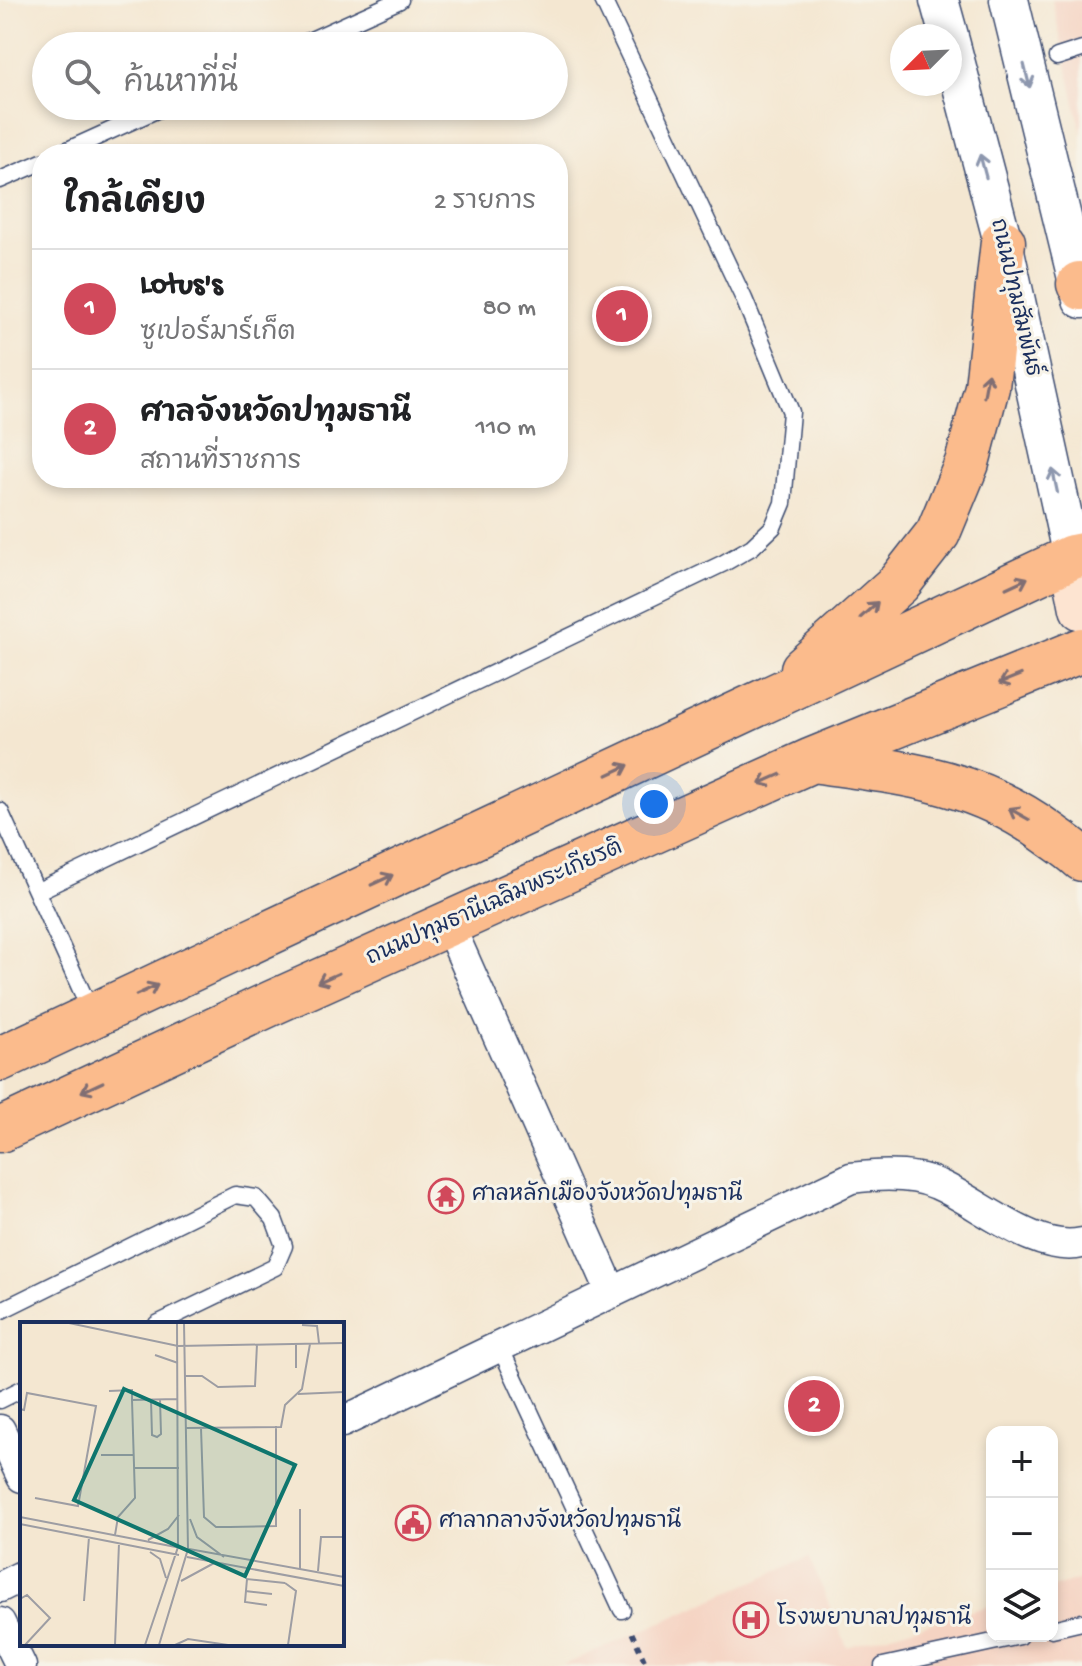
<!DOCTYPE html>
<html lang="th">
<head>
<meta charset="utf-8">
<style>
	:root { --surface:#fff; --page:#f6f6f6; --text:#202124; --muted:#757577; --line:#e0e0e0; --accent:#d1495b }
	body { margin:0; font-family:"Gochi Hand","Playpen Sans Thai",sans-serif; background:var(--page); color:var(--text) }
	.controls { position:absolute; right:24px; bottom:24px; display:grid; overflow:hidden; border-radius:16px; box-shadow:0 4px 12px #0003 }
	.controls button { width:72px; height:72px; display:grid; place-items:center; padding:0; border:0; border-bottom:2px solid var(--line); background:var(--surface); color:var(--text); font:40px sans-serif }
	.compass { position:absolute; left:890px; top:24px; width:72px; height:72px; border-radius:50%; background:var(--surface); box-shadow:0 4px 12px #0003; rotate:246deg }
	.you { position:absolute; left:654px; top:804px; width:28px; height:28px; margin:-20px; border:6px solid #fff; border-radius:50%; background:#1a73e8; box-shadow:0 0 0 12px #1a73e833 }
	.badge { display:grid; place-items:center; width:52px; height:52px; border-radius:50%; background:var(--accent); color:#fff; font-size:26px; font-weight:700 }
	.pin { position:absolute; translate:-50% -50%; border:4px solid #fff; box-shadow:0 2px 8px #0006 }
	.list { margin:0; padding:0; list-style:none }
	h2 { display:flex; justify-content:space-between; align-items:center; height:104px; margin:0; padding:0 32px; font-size:34px }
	h2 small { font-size:26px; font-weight:400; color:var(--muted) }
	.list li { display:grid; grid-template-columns:52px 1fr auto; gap:24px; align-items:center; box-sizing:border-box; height:120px; padding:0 32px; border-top:2px solid var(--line) }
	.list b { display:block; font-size:30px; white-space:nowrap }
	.list p { margin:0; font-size:26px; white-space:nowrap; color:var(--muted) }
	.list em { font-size:26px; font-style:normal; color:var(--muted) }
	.icon { flex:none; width:44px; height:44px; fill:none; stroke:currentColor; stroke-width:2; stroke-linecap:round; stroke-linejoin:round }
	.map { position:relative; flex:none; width:1082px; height:1666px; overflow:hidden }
	.search { position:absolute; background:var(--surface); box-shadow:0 4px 12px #0003; left:32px; top:32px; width:536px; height:88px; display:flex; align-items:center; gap:20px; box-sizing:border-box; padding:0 28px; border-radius:44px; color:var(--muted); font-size:30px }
	.panel { position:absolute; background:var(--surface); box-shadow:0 4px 12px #0003; left:32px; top:144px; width:536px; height:344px; border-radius:32px }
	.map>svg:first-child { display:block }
	.built { fill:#f5d3c2 }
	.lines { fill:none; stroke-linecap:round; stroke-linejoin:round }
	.service-casing { stroke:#3c4b6f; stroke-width:19 }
	.minor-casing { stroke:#3c4b6f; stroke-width:33 }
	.tertiary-casing { stroke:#3c4b6f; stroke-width:41 }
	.secondary-casing { stroke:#3c4b6f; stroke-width:47 }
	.primary-casing { stroke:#3c4b6f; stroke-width:47 }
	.path { stroke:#3c4b6f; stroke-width:5; stroke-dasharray:6 6; stroke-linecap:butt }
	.service { stroke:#fff; stroke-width:16 }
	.minor { stroke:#fff; stroke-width:30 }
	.tertiary { stroke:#fff; stroke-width:38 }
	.secondary { stroke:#fde4d1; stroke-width:44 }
	.primary { stroke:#fbbb8c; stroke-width:44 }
	.oneway { stroke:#8d97ae }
	.oneway2 { stroke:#806e73 }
	.labels { text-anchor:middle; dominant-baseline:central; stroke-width:6; stroke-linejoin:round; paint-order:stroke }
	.street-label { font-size:22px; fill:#1b2f5e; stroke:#f7f3e8 }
	.poi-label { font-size:22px; fill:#1b2f5e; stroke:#f7f3e8; text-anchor:start }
	.inset-road { fill:none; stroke:#9d9da3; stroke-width:2 }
	.view { fill:#0f766e; fill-opacity:0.15; stroke:#0f766e; stroke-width:4 }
	.inset-edge { fill:none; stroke:#1b2f5e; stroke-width:4 }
</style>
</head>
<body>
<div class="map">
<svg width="1082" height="1666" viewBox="0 0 1082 1666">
	<rect width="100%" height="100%" fill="#f7f3e8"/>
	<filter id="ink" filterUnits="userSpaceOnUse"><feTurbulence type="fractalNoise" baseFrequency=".0125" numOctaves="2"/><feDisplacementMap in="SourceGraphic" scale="16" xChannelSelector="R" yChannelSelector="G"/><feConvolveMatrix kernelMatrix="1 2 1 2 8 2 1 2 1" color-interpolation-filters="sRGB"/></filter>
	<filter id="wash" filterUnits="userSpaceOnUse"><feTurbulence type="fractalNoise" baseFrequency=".006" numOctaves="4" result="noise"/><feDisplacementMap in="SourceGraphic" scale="32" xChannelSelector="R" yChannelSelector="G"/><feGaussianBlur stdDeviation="1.8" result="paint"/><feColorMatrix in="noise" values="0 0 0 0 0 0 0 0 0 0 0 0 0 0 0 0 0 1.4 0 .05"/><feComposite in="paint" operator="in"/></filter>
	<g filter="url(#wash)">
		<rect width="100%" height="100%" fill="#f4e7d1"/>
		<path class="built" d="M1052,0H1082V134Z
			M809,1557L847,1647L992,1605V1636H1052V1588L1082,1579V1666H562Z"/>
	</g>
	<g filter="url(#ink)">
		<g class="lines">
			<g class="service-casing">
				<path id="service" d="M298,46L400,0
					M1057,57L1082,49
					M59,154L165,106
					M0,180L42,162
					M0,811L92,1014
					M38,891L724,563L752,547L773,527L783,503L791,412L744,299L603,0
					M0,1311L235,1195L256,1198L274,1219L284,1246L275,1267L157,1324
					M500,1347L622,1610
					M0,1400L22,1389
					M1052,1629L1082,1622
					M883,1666L1020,1636"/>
			</g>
			<g class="minor-casing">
				<path id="minor" d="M449,925L612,1293
					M342,1422L851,1178C876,1175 913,1173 937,1184C979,1202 1036,1254 1082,1243
					M0,1430L22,1477
					M0,1587L22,1576
					M0,1623L21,1666"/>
			</g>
			<g class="tertiary-casing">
				<path id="tertiary" d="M939,0L949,36
					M1009,0L1082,299
					M950,41L1003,242L1072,557"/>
			</g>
			<g class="secondary-casing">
				<path id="secondary" d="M1072,557L1082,608"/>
			</g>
			<g class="primary-casing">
				<path id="primary" d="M1079,284L1082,288
					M803,669L899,583L938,533L967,463L987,387L1003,242
					M812,760C901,773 973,778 1048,833C1059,841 1072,849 1082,859
					M0,1059L1072,557L1082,555
					M0,1130L272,1003L812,760L1082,650"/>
			</g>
			<path class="path" d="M632,1633L647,1666"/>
			<use href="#service" class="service"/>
			<use href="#minor" class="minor"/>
			<use href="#tertiary" class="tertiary"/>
			<use href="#secondary" class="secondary"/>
			<use href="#primary" class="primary"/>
		</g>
		<defs><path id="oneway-shaft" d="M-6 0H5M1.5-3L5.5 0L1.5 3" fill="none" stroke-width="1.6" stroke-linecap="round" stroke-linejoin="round" transform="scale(2)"/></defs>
		<g class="oneway">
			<use href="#oneway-shaft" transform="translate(1027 76) rotate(76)"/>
			<use href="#oneway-shaft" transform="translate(983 166) rotate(-105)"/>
			<use href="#oneway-shaft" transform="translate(1055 481) rotate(-102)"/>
		</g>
		<g class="oneway2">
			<use href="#oneway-shaft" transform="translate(986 385) rotate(-80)"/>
			<use href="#oneway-shaft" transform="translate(1017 583) rotate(-25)"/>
			<use href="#oneway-shaft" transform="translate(869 610) rotate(-42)"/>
			<use href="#oneway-shaft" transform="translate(1010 679) rotate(158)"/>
			<use href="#oneway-shaft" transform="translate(618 770) rotate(-25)"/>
			<use href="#oneway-shaft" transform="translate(770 779) rotate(156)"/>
			<use href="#oneway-shaft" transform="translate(1019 814) rotate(-151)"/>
			<use href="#oneway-shaft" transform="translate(382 880) rotate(-25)"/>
			<use href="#oneway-shaft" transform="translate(328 978) rotate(156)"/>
			<use href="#oneway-shaft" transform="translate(147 990) rotate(-25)"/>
			<use href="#oneway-shaft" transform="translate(92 1087) rotate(155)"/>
		</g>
	</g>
	<defs>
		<g id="temple-ring" transform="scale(1.8)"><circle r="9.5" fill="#f7f3e8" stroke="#d1495b" stroke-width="1.5"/><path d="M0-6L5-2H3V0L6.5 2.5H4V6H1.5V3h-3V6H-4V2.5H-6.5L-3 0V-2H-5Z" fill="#d1495b"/></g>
		<g id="civic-ring" transform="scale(1.8)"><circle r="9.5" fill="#f7f3e8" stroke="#d1495b" stroke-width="1.5"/><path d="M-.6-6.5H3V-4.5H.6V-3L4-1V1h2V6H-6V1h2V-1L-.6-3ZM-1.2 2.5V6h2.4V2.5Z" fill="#d1495b"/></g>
		<g id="hospital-ring" transform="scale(1.8)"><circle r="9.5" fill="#f7f3e8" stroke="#d1495b" stroke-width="1.5"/><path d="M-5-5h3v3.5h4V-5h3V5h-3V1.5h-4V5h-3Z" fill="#d1495b"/></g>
	</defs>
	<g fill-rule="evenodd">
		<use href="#temple-ring" x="446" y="1196"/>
		<use href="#civic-ring" x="413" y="1523"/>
		<use href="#hospital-ring" x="751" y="1620"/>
	</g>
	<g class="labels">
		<g class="street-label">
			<text transform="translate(1014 298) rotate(77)">ถนนปทุมสัมพันธ์</text>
			<text transform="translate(495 904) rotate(-24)">ถนนปทุมธานีเฉลิมพระเกียรติ</text>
		</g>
		<g class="poi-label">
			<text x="472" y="1196">ศาลหลักเมืองจังหวัดปทุมธานี</text>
			<text x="439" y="1523">ศาลากลางจังหวัดปทุมธานี</text>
			<text x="777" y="1620">โรงพยาบาลปทุมธานี</text>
		</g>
	</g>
	<g transform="translate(20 1322)">
		<rect width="324" height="324" fill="#f4e7d1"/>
		<path class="inset-road" d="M49,1L158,24L324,21M282,3L297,4L299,21M135,33L158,41M276,46V21M165,54H182L198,65L235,64L237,22M89,69L112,68V78M278,72L324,70M131,78L132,113L137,115L141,112L140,77M0,87L4,88L7,71L76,84L58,184L15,176M166,106L261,105L265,83L282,67L290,22M181,106L184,195L196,205H210L256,204V104M81,133H114M114,146H159M280,187V247M0,195L161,226M170,197L177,215L204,235M0,202L159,233M95,213L98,195L115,176L112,78L158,77M128,218L148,207L159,193M169,227L324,255M130,230L140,237L146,256M167,235L324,264M298,249L301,215H324M161,259L196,240M265,261L276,269L268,323M225,269L252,272M0,277L7,273L30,296L5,323M64,279L69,215M247,283L225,280L227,257L265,261M95,323L99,221M125,323L158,225L157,1M139,323L168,227L164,1M155,323L168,317L208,323"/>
		<path class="view" d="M104,67L275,143L225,254L54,178Z"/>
		<rect width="324" height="324" class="inset-edge"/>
	</g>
</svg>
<div class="controls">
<button>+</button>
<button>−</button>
<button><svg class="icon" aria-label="layers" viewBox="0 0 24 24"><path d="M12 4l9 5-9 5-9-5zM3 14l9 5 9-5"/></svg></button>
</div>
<svg class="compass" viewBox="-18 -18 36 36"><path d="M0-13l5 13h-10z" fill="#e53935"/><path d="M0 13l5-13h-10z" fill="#757577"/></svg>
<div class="you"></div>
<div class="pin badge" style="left:622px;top:316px">1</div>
<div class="pin badge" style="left:814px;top:1406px">2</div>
<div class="search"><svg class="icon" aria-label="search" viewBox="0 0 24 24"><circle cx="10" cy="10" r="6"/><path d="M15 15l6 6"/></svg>ค้นหาที่นี่</div>
<section class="panel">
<h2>ใกล้เคียง<small>2 รายการ</small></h2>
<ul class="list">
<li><span class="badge">1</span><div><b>Lotus's</b><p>ซูเปอร์มาร์เก็ต</p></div><em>80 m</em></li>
<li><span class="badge">2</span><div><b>ศาลจังหวัดปทุมธานี</b><p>สถานที่ราชการ</p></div><em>110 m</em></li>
</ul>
</section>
</div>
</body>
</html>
